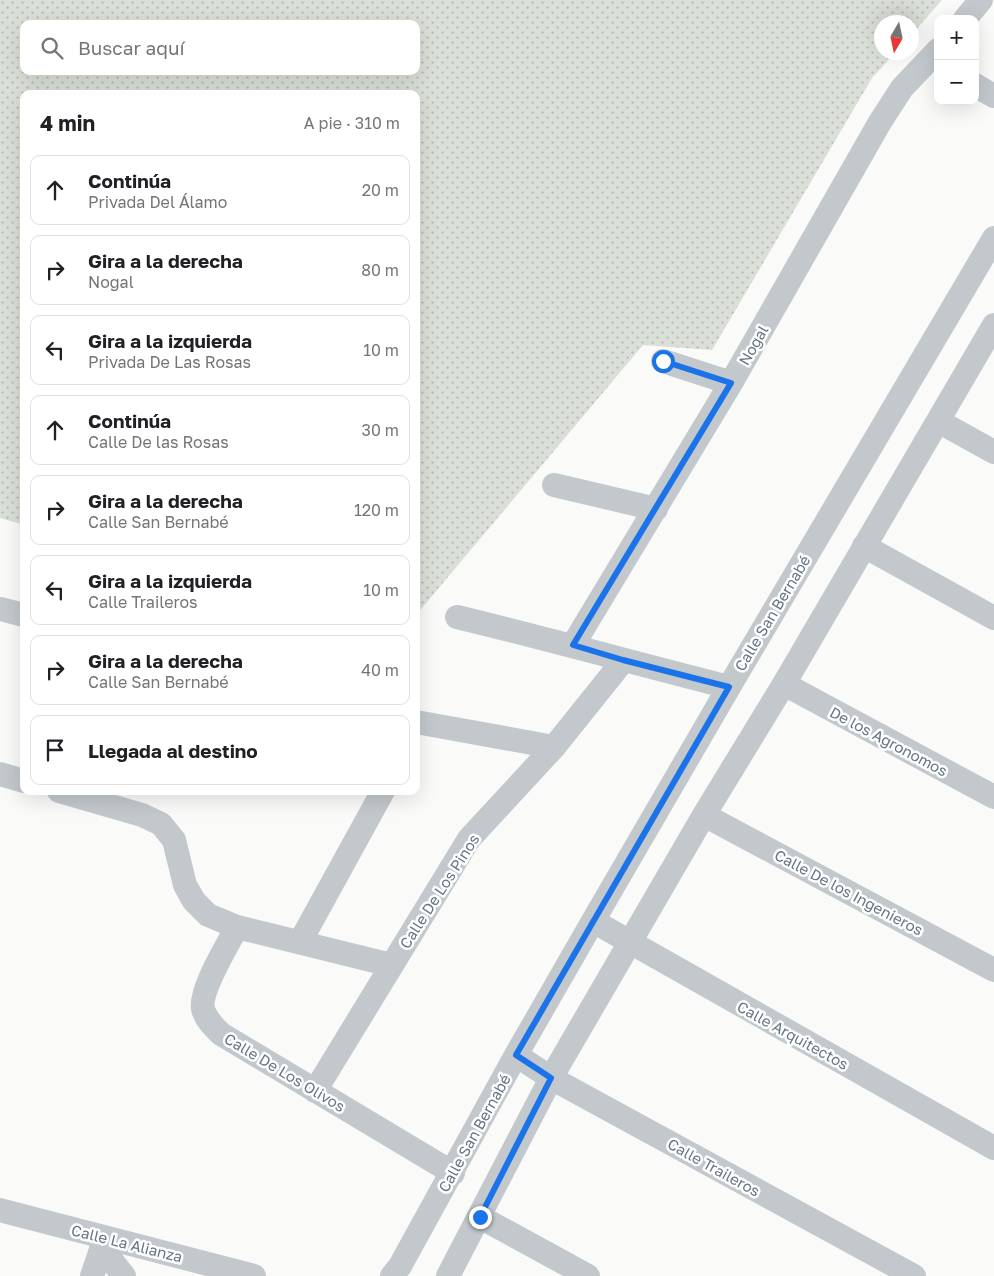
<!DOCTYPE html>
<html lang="es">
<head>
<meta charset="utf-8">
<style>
	:root { --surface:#fff; --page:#f6f6f6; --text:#202124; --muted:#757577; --line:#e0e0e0 }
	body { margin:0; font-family:"Golos Text",sans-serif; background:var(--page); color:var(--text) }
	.controls { position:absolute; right:15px; top:15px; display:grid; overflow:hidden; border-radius:10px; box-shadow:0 5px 20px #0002 }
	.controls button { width:45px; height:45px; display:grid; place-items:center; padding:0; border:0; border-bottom:1px solid var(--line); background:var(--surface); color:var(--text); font:25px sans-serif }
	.compass { position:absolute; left:874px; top:15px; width:45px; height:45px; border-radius:50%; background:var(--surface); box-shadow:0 5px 20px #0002; rotate:189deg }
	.stop { position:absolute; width:15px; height:15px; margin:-11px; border:4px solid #1a73e8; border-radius:50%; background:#fff }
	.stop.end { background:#1a73e8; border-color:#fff; box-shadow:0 1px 5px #0008 }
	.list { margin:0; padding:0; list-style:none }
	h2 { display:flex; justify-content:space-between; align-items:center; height:65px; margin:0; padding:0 20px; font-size:21px }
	h2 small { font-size:16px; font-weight:400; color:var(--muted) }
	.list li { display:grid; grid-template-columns:32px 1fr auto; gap:15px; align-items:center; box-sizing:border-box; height:70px; margin:0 10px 10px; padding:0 10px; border:1px solid var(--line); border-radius:10px }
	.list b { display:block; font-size:19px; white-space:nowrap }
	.list p { margin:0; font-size:16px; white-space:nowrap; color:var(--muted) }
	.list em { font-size:16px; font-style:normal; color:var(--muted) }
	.icon { flex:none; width:28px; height:28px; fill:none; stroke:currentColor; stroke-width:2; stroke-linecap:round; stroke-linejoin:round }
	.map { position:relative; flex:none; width:994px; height:1276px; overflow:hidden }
	.search { position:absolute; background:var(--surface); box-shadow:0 5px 20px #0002; left:20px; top:20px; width:400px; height:55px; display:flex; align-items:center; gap:12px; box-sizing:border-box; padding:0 18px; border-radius:10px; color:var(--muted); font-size:19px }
	.panel { position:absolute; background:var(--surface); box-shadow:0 5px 20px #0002; left:20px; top:90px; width:400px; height:705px; border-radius:10px }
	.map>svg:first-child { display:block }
	.grass { fill:url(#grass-dots); fill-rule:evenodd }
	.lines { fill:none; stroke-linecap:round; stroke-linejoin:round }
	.minor { stroke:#c3c8cc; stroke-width:24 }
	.route { stroke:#1a73e8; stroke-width:6 }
	.labels { text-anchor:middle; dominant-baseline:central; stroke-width:5; stroke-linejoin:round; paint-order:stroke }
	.street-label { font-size:15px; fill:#657683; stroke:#fff }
</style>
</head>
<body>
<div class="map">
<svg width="994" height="1276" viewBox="0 0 994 1276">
	<defs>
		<pattern id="grass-dots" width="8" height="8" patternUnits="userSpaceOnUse" patternTransform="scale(1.25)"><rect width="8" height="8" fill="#dadfd7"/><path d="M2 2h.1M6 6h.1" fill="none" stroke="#b4b9b4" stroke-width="1.8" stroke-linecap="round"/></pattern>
	</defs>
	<rect width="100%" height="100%" fill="#fafaf8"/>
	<path class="grass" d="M0,0H942L912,34V22H882V52L895,53L872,78L712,350L643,345L416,615V94H24V525L0,518ZM24,24H416V71H24Z"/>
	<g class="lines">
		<path class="minor" d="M965,19L981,0
			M975,85L994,96
			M663,361L731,383
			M938,421L994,452
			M554,485L656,509
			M864,546L994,618
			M0,609L24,615
			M457,617C548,639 638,664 729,687
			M573,645L731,383L880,122L902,88L938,50
			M784,684L994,797
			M416,722L554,747
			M0,774L24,781
			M59,791L142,815L161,824L174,840L185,885L194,901L208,915L237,927L391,965
			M704,815L994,970
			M593,921L994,1148
			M237,927C228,944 199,991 203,1009C206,1020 214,1027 221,1034L453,1173
			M300,942L383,791
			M516,1055L551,1078L914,1276
			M315,1091L469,839L554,747L623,661
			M0,1210L254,1276
			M480,1217L588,1276
			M105,1238L112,1261L124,1276
			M92,1276L105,1238
			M392,1276L400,1266L516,1055L593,921L729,687L994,238
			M448,1276L551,1078L704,815L784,684L994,325"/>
	</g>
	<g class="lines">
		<path class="route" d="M480,1217L551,1078L516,1055L729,687L623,660L573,645L731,383L663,361"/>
	</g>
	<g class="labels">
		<g class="street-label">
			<text transform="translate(753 345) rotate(-60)">Nogal</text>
			<text transform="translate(772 613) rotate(-59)">Calle San Bernabé</text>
			<text transform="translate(889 741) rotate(28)">De los Agronomos</text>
			<text transform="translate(439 891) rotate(-57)">Calle De Los Pinos</text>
			<text transform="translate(849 892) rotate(28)">Calle De los Ingenieros</text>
			<text transform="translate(793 1035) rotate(29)">Calle Arquitectos</text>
			<text transform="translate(285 1072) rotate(31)">Calle De Los Olivos</text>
			<text transform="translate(474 1133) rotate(-61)">Calle San Bernabé</text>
			<text transform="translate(714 1167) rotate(29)">Calle Traileros</text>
			<text transform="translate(127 1243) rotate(14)">Calle La Alianza</text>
		</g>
	</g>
</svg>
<div class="controls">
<button>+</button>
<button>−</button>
</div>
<svg class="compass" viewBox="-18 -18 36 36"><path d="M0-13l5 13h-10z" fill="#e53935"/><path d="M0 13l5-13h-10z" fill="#757577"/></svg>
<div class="stop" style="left:663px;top:361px"></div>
<div class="stop end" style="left:480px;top:1217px"></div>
<div class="search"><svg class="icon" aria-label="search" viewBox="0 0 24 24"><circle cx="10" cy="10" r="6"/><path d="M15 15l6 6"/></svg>Buscar aquí</div>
<section class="panel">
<h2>4 min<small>A pie · 310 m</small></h2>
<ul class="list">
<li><svg class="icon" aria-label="ahead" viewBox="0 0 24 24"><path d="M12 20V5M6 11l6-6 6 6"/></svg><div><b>Continúa</b><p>Privada Del Álamo</p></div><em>20 m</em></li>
<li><svg class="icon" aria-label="right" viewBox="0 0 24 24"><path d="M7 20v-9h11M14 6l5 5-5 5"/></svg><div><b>Gira a la derecha</b><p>Nogal</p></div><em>80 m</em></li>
<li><svg class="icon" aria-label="left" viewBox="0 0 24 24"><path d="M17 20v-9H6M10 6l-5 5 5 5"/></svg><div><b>Gira a la izquierda</b><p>Privada De Las Rosas</p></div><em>10 m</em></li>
<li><svg class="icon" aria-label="ahead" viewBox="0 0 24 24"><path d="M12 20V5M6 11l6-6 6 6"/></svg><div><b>Continúa</b><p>Calle De las Rosas</p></div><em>30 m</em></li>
<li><svg class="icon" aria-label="right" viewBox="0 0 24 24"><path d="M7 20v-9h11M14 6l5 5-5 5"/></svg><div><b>Gira a la derecha</b><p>Calle San Bernabé</p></div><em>120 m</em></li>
<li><svg class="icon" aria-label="left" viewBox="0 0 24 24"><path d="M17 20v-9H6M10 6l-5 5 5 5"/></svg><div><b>Gira a la izquierda</b><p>Calle Traileros</p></div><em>10 m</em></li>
<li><svg class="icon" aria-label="right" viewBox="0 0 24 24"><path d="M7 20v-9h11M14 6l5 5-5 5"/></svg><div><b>Gira a la derecha</b><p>Calle San Bernabé</p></div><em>40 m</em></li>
<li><svg class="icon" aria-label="arrive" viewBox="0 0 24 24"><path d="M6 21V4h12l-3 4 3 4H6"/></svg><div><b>Llegada al destino</b></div></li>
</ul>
</section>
</div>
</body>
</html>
